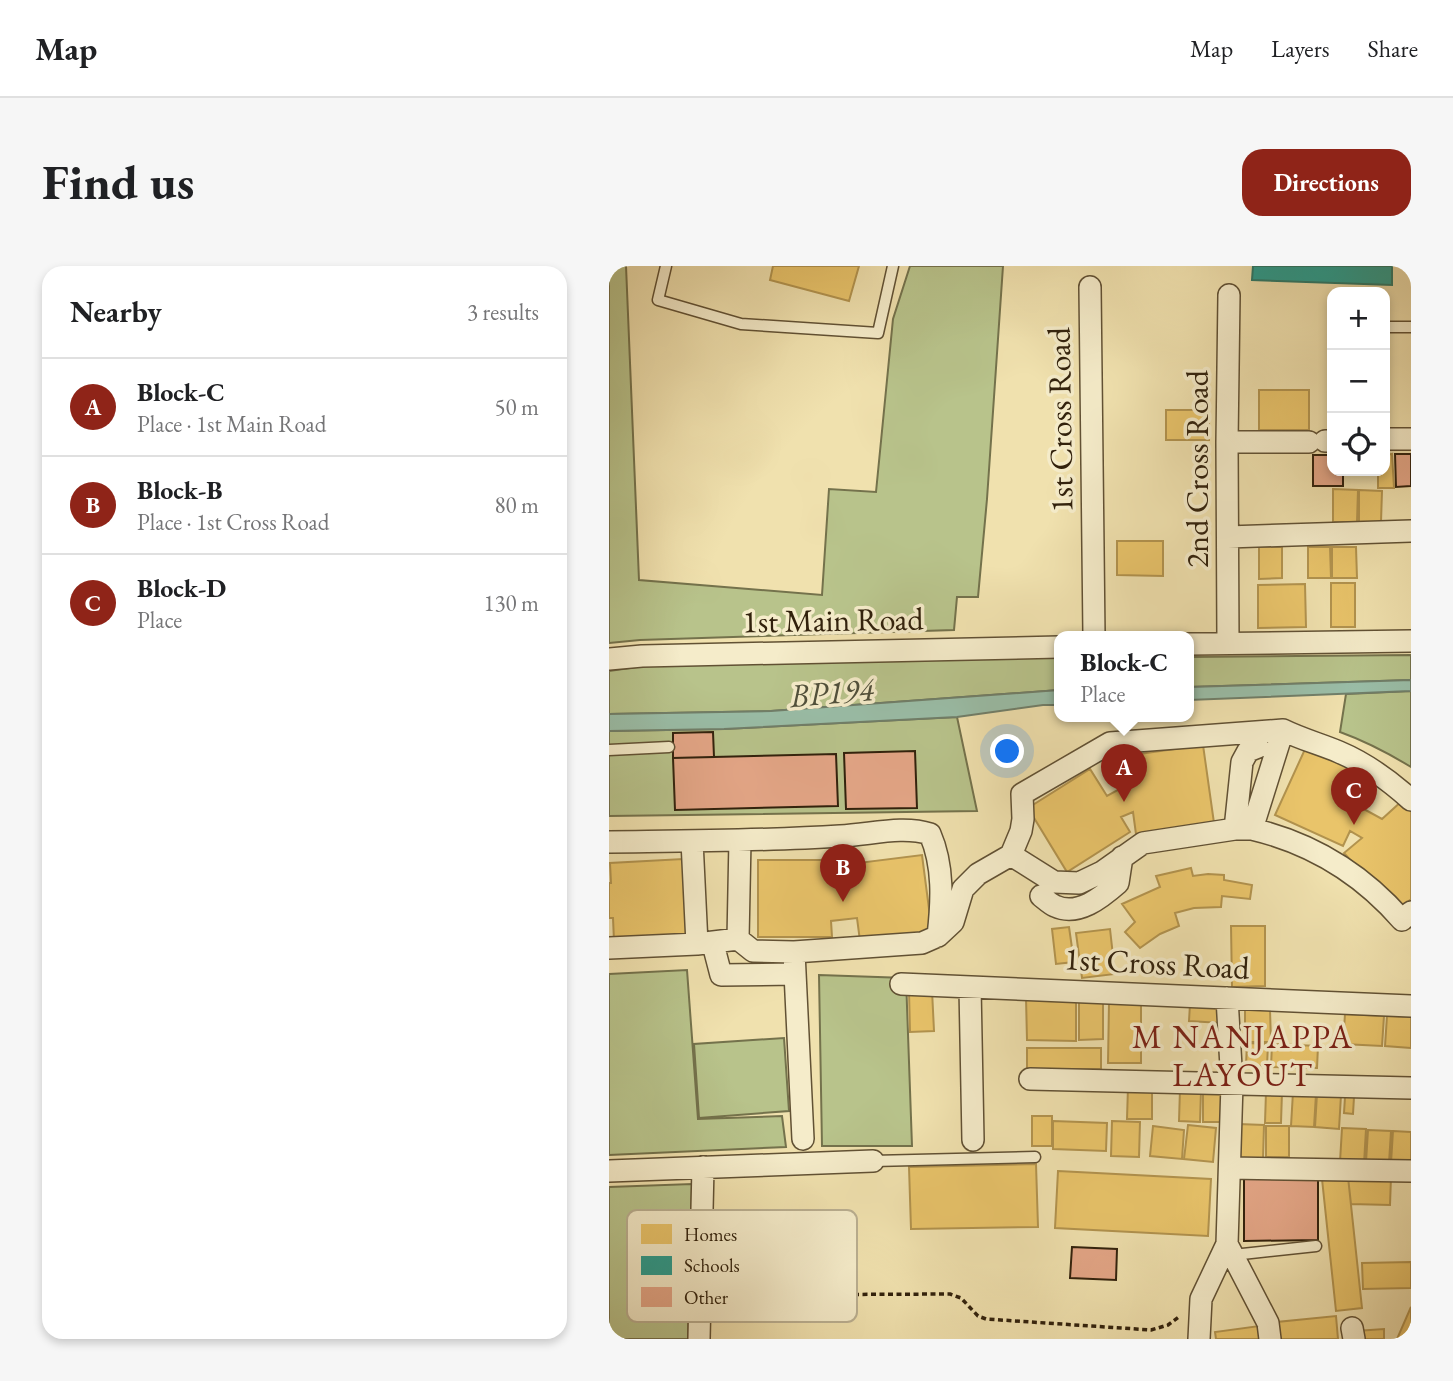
<!DOCTYPE html>
<html lang="en">
<head>
<meta charset="utf-8">
<style>
	:root { --surface:#fff; --page:#f6f6f6; --text:#202124; --muted:#757577; --line:#e0e0e0; --accent:#8f2418 }
	body { margin:0; font-family:"EB Garamond",serif; background:var(--page); color:var(--text) }
	.controls { position:absolute; right:21px; top:21px; display:grid; overflow:hidden; border-radius:14px; box-shadow:0 4px 10px #0003 }
	.controls button { width:63px; height:63px; display:grid; place-items:center; padding:0; border:0; border-bottom:2px solid var(--line); background:var(--surface); color:var(--text); font:35px sans-serif }
	.you { position:absolute; left:399px; top:486px; width:24px; height:24px; margin:-18px; border:5px solid #fff; border-radius:50%; background:#1a73e8; box-shadow:0 0 0 10px #1a73e833 }
	.badge { display:grid; place-items:center; width:46px; height:46px; border-radius:50%; background:var(--accent); color:#fff; font-size:23px; font-weight:700 }
	.pin { position:absolute; translate:-50% -58px; filter:drop-shadow(0 2px 4px #0008) }
	.pin::after { content:''; position:absolute; top:37px; width:24px; height:21px; background:inherit; clip-path:polygon(0 0,100% 0,50% 100%) }
	.popup { position:absolute; left:445px; top:365px; width:140px; height:91px; box-sizing:border-box; display:grid; place-content:center; border-radius:14px; background:var(--surface); filter:drop-shadow(0 2px 5px #0005); font-size:23px; white-space:nowrap; color:var(--muted) }
	.popup b { font-size:26px; color:var(--text) }
	.popup::after { content:''; position:absolute; left:50%; top:100%; margin-left:-14px; border:14px solid transparent; border-top-color:var(--surface) }
	.list { margin:0; padding:0; list-style:none }
	h2 { display:flex; justify-content:space-between; align-items:center; height:91px; margin:0; padding:0 28px; font-size:30px }
	h2 small { font-size:23px; font-weight:400; color:var(--muted) }
	.list li { display:grid; grid-template-columns:46px 1fr auto; gap:21px; align-items:center; box-sizing:border-box; height:98px; padding:0 28px; border-top:2px solid var(--line) }
	.list b { display:block; font-size:26px; white-space:nowrap }
	.list p { margin:0; font-size:23px; white-space:nowrap; color:var(--muted) }
	.list em { font-size:23px; font-style:normal; color:var(--muted) }
	.icon { flex:none; width:38px; height:38px; fill:none; stroke:currentColor; stroke-width:2; stroke-linecap:round; stroke-linejoin:round }
	.map { position:relative; flex:none; width:802px; height:1073px; overflow:hidden; border-radius:21px }
	header { display:flex; align-items:center; gap:42px; box-sizing:border-box; height:98px; padding:0 35px; background:var(--surface); border-bottom:2px solid var(--line) }
	header strong { font-size:33px }
	nav { display:flex; gap:38px; margin-inline-start:auto; font-size:24px }
	.intro { display:flex; align-items:center; justify-content:space-between; box-sizing:border-box; height:168px; padding:0 42px }
	h1 { margin:0; font-size:49px }
	.button { padding:18px 32px; border-radius:21px; background:var(--accent); color:#fff; font-size:24px; font-weight:700 }
	main { display:flex; gap:42px; padding:0 42px }
	aside { flex:1; background:var(--surface); border-radius:21px; box-shadow:0 4px 10px #0003 }
	.map>svg:first-child { display:block }
	.green { fill:#b8c38b; stroke:#74724c; stroke-width:2 }
	.water { fill:#9abea8; stroke:#707f6a; stroke-width:2 }
	.homes { fill:#e9c46a; stroke:#b2934e; stroke-width:2 }
	.schools { fill:#2a9d8f; stroke:#2c7868; stroke-width:2 }
	.building { fill:#e4a687; stroke:#31210c; stroke-width:2 }
	.lines { fill:none; stroke-linecap:round; stroke-linejoin:round }
	.lane-casing { stroke:#615134; stroke-width:13 }
	.street-casing { stroke:#615134; stroke-width:24 }
	.path { stroke:#31210c; stroke-width:3.5; stroke-dasharray:5 3.5; stroke-linecap:butt }
	.lane { stroke:#f5ecca; stroke-width:10 }
	.street { stroke:#f5ecca; stroke-width:21 }
	.labels { text-anchor:middle; dominant-baseline:central; stroke-width:7; stroke-linejoin:round; paint-order:stroke }
	.street-label { font-size:32px; fill:#31210c; stroke:#f5ecca }
	.water-label { font-size:33px; font-style:italic; fill:#50503b; stroke:#f5ecca }
	.neighbourhood-label { font-size:33px; letter-spacing:2px; fill:#7a1f14; stroke:#f5ecca }
	.key { fill:#f5ecca; stroke:#baaf91; stroke-width:2 }
	.key-label { font-size:19px; fill:#31210c }
</style>
</head>
<body>
<header>
<strong>Map</strong>
<nav><a>Map</a><a>Layers</a><a>Share</a></nav>
</header>
<div class="intro"><h1>Find us</h1><a class="button">Directions</a></div>
<main>
<aside>
<h2>Nearby<small>3 results</small></h2>
<ul class="list">
<li><span class="badge">A</span><div><b>Block-C</b><p>Place · 1st Main Road</p></div><em>50 m</em></li>
<li><span class="badge">B</span><div><b>Block-B</b><p>Place · 1st Cross Road</p></div><em>80 m</em></li>
<li><span class="badge">C</span><div><b>Block-D</b><p>Place</p></div><em>130 m</em></li>
</ul>
</aside>
<div class="map">
<svg width="802" height="1073" viewBox="0 0 802 1073">
	<rect width="100%" height="100%" fill="#f0e1ae"/>
	<filter id="stains"><feTurbulence type="fractalNoise" baseFrequency=".00286" numOctaves="4"/><feColorMatrix values="0 0 0 0 .2 0 0 0 0 .09 0 0 0 0 .02 0 0 0 .5 -.17"/></filter>
	<radialGradient id="worn" r=".72"><stop offset=".6" stop-color="#630" stop-opacity="0"/><stop offset="1" stop-color="#630" stop-opacity=".3"/></radialGradient>
	<path class="green" d="M0,0H17L30,314L213,329L220,223L267,226L284,53L301,0H394L378,233L369,331H348L345,364L31,374L0,377Z
		M802,389V414L580,421V391Z
		M347,392H450V424L162,445L0,448V405L42,399Z
		M802,425V501C779,487 756,475 731,466L737,428Z
		M348,451L368,545L0,550V465L115,463Z
		M78,704L89,853L173,850L177,881L0,889V708Z
		M210,709L297,712L303,880H213Z
		M175,772L180,845L90,852L85,778Z
		M83,918L79,1073H0V921Z"/>
	<path class="water" d="M802,414V425L580,434V421Z
		M450,424V439H434L348,451L115,463L0,465V448L162,445Z"/>
	<path class="homes" d="M164,0H250L240,35L161,14Z
		M650,124H700V164H650Z
		M557,144H600V174H557Z
		M783,188L785,222H769V205H776V189Z
		M724,223L749,224L748,256H724Z
		M750,224L773,225L772,256H750Z
		M508,275H554V310L508,309Z
		M650,281H673V312L650,313Z
		M699,281H721L722,312H699Z
		M723,281H747L748,312H723Z
		M722,317H746V361H722Z
		M696,318L697,361L649,362V319Z
		M594,479L605,557L527,568L524,546L512,551L521,566L458,606L419,542L481,503L498,530L520,518L516,490Z
		M697,481L764,512L751,541L773,553L794,534L802,543V633L788,646L735,587L753,572L741,565L734,580L666,549Z
		M313,589L323,666L251,675L248,652L222,655L223,671H149V594H222V619H244L241,598Z
		M74,593L78,671L5,675L4,652H0V617H2L1,597Z
		M582,602L584,610L599,608L615,609V614L643,619L641,633L613,630L612,641L585,642L566,647L570,660L551,668L531,682L516,666L526,656L513,638L551,621L547,610Z
		M622,660H656V720L623,721Z
		M460,661L465,696L447,698L443,663Z
		M501,663L506,708L473,712L467,667Z
		M323,724L325,765L301,766L300,725Z
		M417,732L467,733V775L418,774Z
		M470,732H494V773L470,774Z
		M500,737H532V797H499Z
		M581,738L613,741L612,757L580,755Z
		M636,744H661L662,776H636Z
		M736,748L775,750L773,780L734,778Z
		M778,750L802,751V782L776,780Z
		M638,777L659,778L658,800L637,799Z
		M663,778L709,780L708,802L662,801Z
		M418,782H492V803H418Z
		M519,821L543,822V853H518Z
		M571,823L592,824L591,856L570,855Z
		M594,824H618V856H594Z
		M657,826H673L672,857H656Z
		M684,826L707,828L705,861L682,860Z
		M708,828L732,829L730,863L706,861Z
		M736,831H745L744,848L735,847Z
		M423,850H443V880H423Z
		M444,855L498,857L497,885L444,883Z
		M503,855L531,856L530,891L502,890Z
		M629,858L655,859L654,893L628,892Z
		M579,859L607,862L604,896L575,893Z
		M544,860L575,864L573,893L541,890Z
		M657,860H680V891H657Z
		M733,862L757,863L755,898L731,896Z
		M759,864L782,865L780,897L757,896Z
		M784,865L802,866V898L782,897Z
		M427,898L429,961L302,963L300,901Z
		M449,905L602,913L599,970L446,962Z
		M739,911H782L781,939L742,938Z
		M739,911L753,1042L727,1045L713,913Z
		M802,996V1022L754,1023L753,997Z
		M802,1041V1073H788Z
		M727,1050L729,1073H669L668,1056Z
		M650,1060L652,1073H607L606,1066Z
		M775,1063V1073H747V1065Z"/>
	<path class="schools" d="M644,0H783V19L643,14Z"/>
	<path class="building" d="M786,188H802V220L787,221Z
		M704,189H723V205H734V220H704Z
		M104,466L105,491L64,492V467Z
		M306,485L308,542L237,543L235,487Z
		M227,488L229,540L66,544L64,492Z
		M635,913H709V974L635,975Z
		M463,981L508,983L507,1014L461,1012Z"/>
	<g class="lines">
		<g class="lane-casing">
			<path id="lane" d="M57,0L49,34L132,58L269,67L284,0
				M776,61H802
				M0,484L60,481
				M264,895L426,891
				M624,989L707,980"/>
		</g>
		<g class="street-casing">
			<path id="street" d="M481,21L485,370
				M776,173H802
				M716,175H723
				M618,176H700
				M619,271L802,265
				M619,377L618,176L620,29
				M580,378L802,375
				M0,393L33,390L450,381
				M626,563L633,496L639,485L649,481
				M643,563C702,577 753,608 793,654L802,646
				M83,575L88,678
				M0,576C77,575 154,575 231,570C260,569 293,559 321,568C335,600 333,636 329,670
				M402,589L445,616L470,617L493,606L534,577L626,563H643L674,464
				M432,630C436,633 441,638 446,640C469,651 493,631 509,617L513,591
				M129,673L131,574
				M0,682L88,678L129,673L144,685L185,686L313,677L329,670L344,656L354,623L369,608L402,589L412,565L414,553L413,528L501,477L674,464C692,473 711,478 730,486C756,497 781,515 802,534
				M105,682L112,709L186,708
				M185,686L194,873
				M292,718L802,740
				M361,721L364,874
				M618,732L623,818L618,978L659,1057L661,1073
				M421,813L802,822
				M621,902L802,905
				M0,905L264,895
				M743,1062L745,1073
				M90,1073L94,901
				M590,1073L592,1033L618,978"/>
		</g>
		<path class="path" d="M109,1029L341,1028L352,1032L369,1050L377,1053L542,1064L559,1059L571,1050"/>
		<use href="#lane" class="lane"/>
		<use href="#street" class="street"/>
	</g>
	<g class="labels">
		<g class="street-label">
			<text transform="translate(451 154) rotate(-91)">1st Cross Road</text>
			<text transform="translate(588 203) rotate(-90)">2nd Cross Road</text>
			<text transform="translate(224 354) rotate(-1)">1st Main Road</text>
			<text transform="translate(548 697) rotate(3)">1st Cross Road</text>
		</g>
		<g class="water-label">
			<text transform="translate(223 426) rotate(-5)">BP194</text>
		</g>
		<g class="neighbourhood-label">
			<text x="634" y="770">M NANJAPPA<tspan x="634" dy="38">LAYOUT</tspan></text>
		</g>
	</g>
	<rect x="18" y="944" width="230" height="112" rx="10" class="key"/>
	<rect x="32" y="958" width="31" height="20" fill="#e9c46a"/>
	<rect x="32" y="990" width="31" height="19" fill="#2a9d8f"/>
	<rect x="32" y="1021" width="31" height="20" fill="#e4a687"/>
	<g class="key-label">
		<text x="75" y="975">Homes</text>
		<text x="75" y="1006">Schools</text>
		<text x="75" y="1038">Other</text>
	</g>
	<rect width="100%" height="100%" filter="url(#stains)"/>
	<rect width="100%" height="100%" fill="url(#worn)"/>
</svg>
<div class="controls">
<button>+</button>
<button>−</button>
<button><svg class="icon" aria-label="locate" viewBox="0 0 24 24"><circle cx="12" cy="12" r="6"/><path d="M12 2v4M12 18v4M2 12h4M18 12h4"/></svg></button>
</div>
<div class="you"></div>
<div class="pin badge" style="left:515px;top:536px">A</div>
<div class="popup"><b>Block-C</b>Place</div>
<div class="pin badge" style="left:234px;top:636px">B</div>
<div class="pin badge" style="left:745px;top:559px">C</div>
</div>
</main>
</body>
</html>
